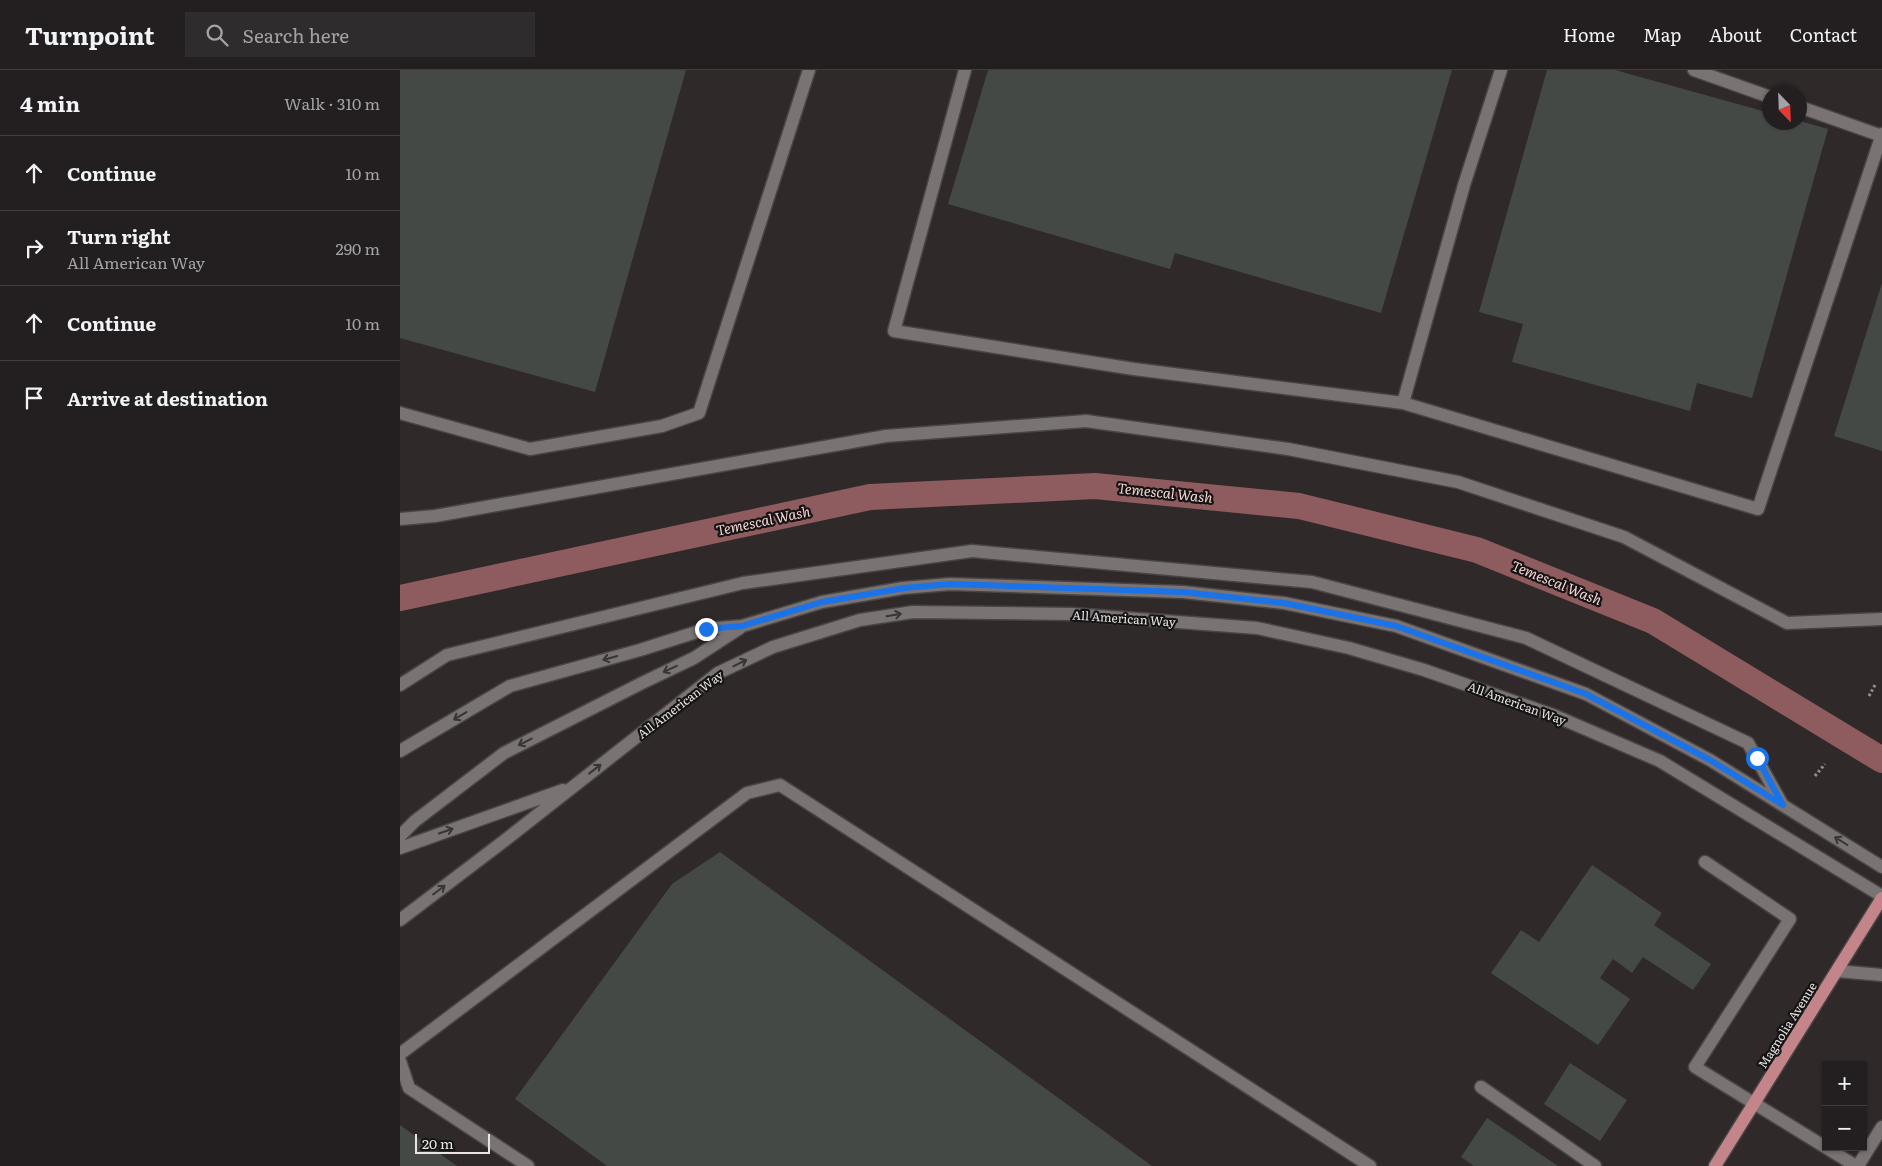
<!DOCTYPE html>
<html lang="en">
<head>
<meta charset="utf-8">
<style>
	:root { --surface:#231f20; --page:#2f2c2d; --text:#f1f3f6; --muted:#a3a2a5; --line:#403d3e }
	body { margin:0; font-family:Literata,serif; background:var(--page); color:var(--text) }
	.controls { position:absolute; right:15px; bottom:15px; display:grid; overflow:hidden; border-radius:0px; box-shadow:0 1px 4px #0004 }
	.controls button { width:45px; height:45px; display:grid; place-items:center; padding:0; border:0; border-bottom:1px solid var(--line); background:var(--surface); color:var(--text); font:25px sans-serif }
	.compass { position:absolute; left:1362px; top:15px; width:45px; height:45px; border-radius:50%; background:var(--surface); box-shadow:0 1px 4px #0004; rotate:157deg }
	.scale { position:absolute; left:15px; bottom:12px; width:75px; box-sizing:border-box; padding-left:5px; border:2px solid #e9e5e5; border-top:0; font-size:14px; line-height:18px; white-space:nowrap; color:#e9e5e5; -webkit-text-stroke:4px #151313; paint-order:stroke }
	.stop { position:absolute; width:15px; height:15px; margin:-11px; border:4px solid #1a73e8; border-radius:50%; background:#fff }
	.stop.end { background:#1a73e8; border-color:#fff; box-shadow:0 1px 5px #0008 }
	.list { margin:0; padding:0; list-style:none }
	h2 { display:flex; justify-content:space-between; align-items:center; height:65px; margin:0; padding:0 20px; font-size:21px }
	h2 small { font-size:16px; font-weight:400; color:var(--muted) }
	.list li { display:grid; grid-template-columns:32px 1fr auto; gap:15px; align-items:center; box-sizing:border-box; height:75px; padding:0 20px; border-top:1px solid var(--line) }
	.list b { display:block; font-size:19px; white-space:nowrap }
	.list p { margin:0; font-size:16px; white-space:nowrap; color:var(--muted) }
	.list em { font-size:16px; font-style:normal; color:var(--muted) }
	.icon { flex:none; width:28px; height:28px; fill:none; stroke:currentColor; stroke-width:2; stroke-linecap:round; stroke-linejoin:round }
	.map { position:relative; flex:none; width:1482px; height:1096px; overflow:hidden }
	header { display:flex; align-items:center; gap:30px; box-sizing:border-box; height:70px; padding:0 25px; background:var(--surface); border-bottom:1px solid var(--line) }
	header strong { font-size:24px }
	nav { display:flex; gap:28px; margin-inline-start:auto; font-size:18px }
	.search { width:350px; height:45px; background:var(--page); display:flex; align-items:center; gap:12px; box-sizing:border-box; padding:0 18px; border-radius:0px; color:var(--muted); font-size:19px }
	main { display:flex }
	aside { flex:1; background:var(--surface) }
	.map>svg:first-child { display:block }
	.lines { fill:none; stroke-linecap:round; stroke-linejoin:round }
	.canal { stroke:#8e5b5e; stroke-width:26 }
	.building { fill:#454945 }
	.minor-casing { stroke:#494545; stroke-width:15 }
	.major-casing { stroke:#494545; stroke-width:15 }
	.path { stroke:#948f90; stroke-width:3; stroke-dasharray:2.5 2.5; stroke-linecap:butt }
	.minor { stroke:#7a7373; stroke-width:12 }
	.major { stroke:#c38589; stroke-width:12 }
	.oneway { stroke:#383535 }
	.route { stroke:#1a73e8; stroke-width:6 }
	.labels { text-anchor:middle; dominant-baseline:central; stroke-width:4.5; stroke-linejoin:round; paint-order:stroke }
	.street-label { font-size:12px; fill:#e9e5e5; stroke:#151313 }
	.water-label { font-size:14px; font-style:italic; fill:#f7d5d6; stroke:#151313 }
</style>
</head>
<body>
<header>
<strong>Turnpoint</strong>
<div class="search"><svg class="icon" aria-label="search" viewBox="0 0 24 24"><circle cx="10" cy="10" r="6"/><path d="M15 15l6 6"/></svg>Search here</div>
<nav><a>Home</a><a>Map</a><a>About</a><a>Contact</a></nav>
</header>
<main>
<aside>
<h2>4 min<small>Walk · 310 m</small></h2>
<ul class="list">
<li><svg class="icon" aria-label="ahead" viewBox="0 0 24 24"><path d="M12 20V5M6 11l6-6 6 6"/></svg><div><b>Continue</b></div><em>10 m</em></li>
<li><svg class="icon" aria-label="right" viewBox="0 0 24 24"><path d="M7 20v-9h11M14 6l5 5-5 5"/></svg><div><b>Turn right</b><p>All American Way</p></div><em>290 m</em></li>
<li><svg class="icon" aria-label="ahead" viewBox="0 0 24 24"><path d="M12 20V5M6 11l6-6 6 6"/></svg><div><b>Continue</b></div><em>10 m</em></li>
<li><svg class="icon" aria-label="arrive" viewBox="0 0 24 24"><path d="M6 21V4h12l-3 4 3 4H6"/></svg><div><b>Arrive at destination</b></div></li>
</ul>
</aside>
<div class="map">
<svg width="1482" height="1096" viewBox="0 0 1482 1096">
	<rect width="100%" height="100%" fill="#2f292a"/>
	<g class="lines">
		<path class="canal" d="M0,528L470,427L695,416L899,436L1077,480L1253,551L1482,690"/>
	</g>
	<path class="building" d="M0,0H286L195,322L0,268Z
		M588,0H1052L981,243L775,183L770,199L548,134Z
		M1147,0H1215L1370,43V52H1400V51L1428,59L1352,328L1297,313L1290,341L1112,292L1123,254L1079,242Z
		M1482,213V381L1434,366Z
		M320,782L752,1096H207L115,1029L272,814Z
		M1192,795L1262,843L1254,855L1311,894L1293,920L1243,887L1232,903L1213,889L1200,908L1230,929L1198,975L1091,903L1121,860L1139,872Z
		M1170,993L1227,1030L1200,1071L1144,1034Z
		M1087,1048L1158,1096H1074L1061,1087Z
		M0,1055L57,1096H0Z"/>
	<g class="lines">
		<g class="minor-casing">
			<path id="minor" d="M565,0L494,261L734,299L1003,333
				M1101,0L1064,115L1003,333L1358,439L1482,64
				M1294,0L1370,27
				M1400,37L1482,66
				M0,343L130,379L262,356L299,343L409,0
				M0,449L35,446L486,366L686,351L888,379L1058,412L1224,467L1387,553L1482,549
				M0,615L47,585L343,513L572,481L912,512L1126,568L1348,673L1382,734
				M0,681L110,616L240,580L306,559L342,556L422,532L503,518L550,514L783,522L884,533L996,556L1186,624L1310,690L1482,797
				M0,766L15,751L104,683L242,613L294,588L340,558
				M0,778L163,720
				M1305,792L1390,849L1295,997L1456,1096
				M0,850L104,771L318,603L373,577L460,550L513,542L672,544L857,558L949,578L1024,600L1153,645L1260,691L1482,826
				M1437,901L1482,905
				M0,984L347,723L380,715L970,1096
				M0,991L9,1018L128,1096
				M1081,1017L1195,1096
				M1458,1096L1482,1057"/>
		</g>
		<g class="major-casing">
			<path id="major" d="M1315,1096L1482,828"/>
		</g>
		<path class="path" d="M1469,626L1475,615
			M1415,706L1425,694"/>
		<use href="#minor" class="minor"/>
		<use href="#major" class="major"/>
	</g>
	<defs><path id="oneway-shaft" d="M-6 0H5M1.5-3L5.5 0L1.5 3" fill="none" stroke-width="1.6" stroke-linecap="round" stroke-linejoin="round" transform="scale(1.25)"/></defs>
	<g class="oneway">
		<use href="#oneway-shaft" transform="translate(494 545) rotate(-9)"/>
		<use href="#oneway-shaft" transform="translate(210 588) rotate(164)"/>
		<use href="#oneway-shaft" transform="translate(340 593) rotate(-26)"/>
		<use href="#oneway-shaft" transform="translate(270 599) rotate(155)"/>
		<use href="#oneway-shaft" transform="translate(60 646) rotate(149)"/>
		<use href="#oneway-shaft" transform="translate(125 672) rotate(153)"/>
		<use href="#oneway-shaft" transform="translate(195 699) rotate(-38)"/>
		<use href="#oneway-shaft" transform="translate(46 761) rotate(-19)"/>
		<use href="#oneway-shaft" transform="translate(1441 771) rotate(-148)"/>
		<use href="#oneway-shaft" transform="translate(39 820) rotate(-37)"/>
	</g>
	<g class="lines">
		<path class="route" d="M306,559L342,556L422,532L504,518L550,514L783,522L884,533L996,556L1186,624L1310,690L1383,735L1357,688"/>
	</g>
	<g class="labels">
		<g class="street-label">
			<text transform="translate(724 548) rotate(4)">All American Way</text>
			<text transform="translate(1117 633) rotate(20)">All American Way</text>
			<text transform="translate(280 634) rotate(-37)">All American Way</text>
			<text transform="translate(1387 955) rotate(-58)">Magnolia Avenue</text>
		</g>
		<g class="water-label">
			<text transform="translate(765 422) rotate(6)">Temescal Wash</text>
			<text transform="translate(363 450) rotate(-12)">Temescal Wash</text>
			<text transform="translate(1157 512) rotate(22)">Temescal Wash</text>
		</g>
	</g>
</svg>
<div class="controls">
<button>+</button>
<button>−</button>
</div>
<svg class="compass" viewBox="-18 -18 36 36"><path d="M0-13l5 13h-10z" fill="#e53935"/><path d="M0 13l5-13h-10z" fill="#a3a2a5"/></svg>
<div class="scale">20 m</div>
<div class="stop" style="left:1357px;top:688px"></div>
<div class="stop end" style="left:306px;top:559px"></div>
</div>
</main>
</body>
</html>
